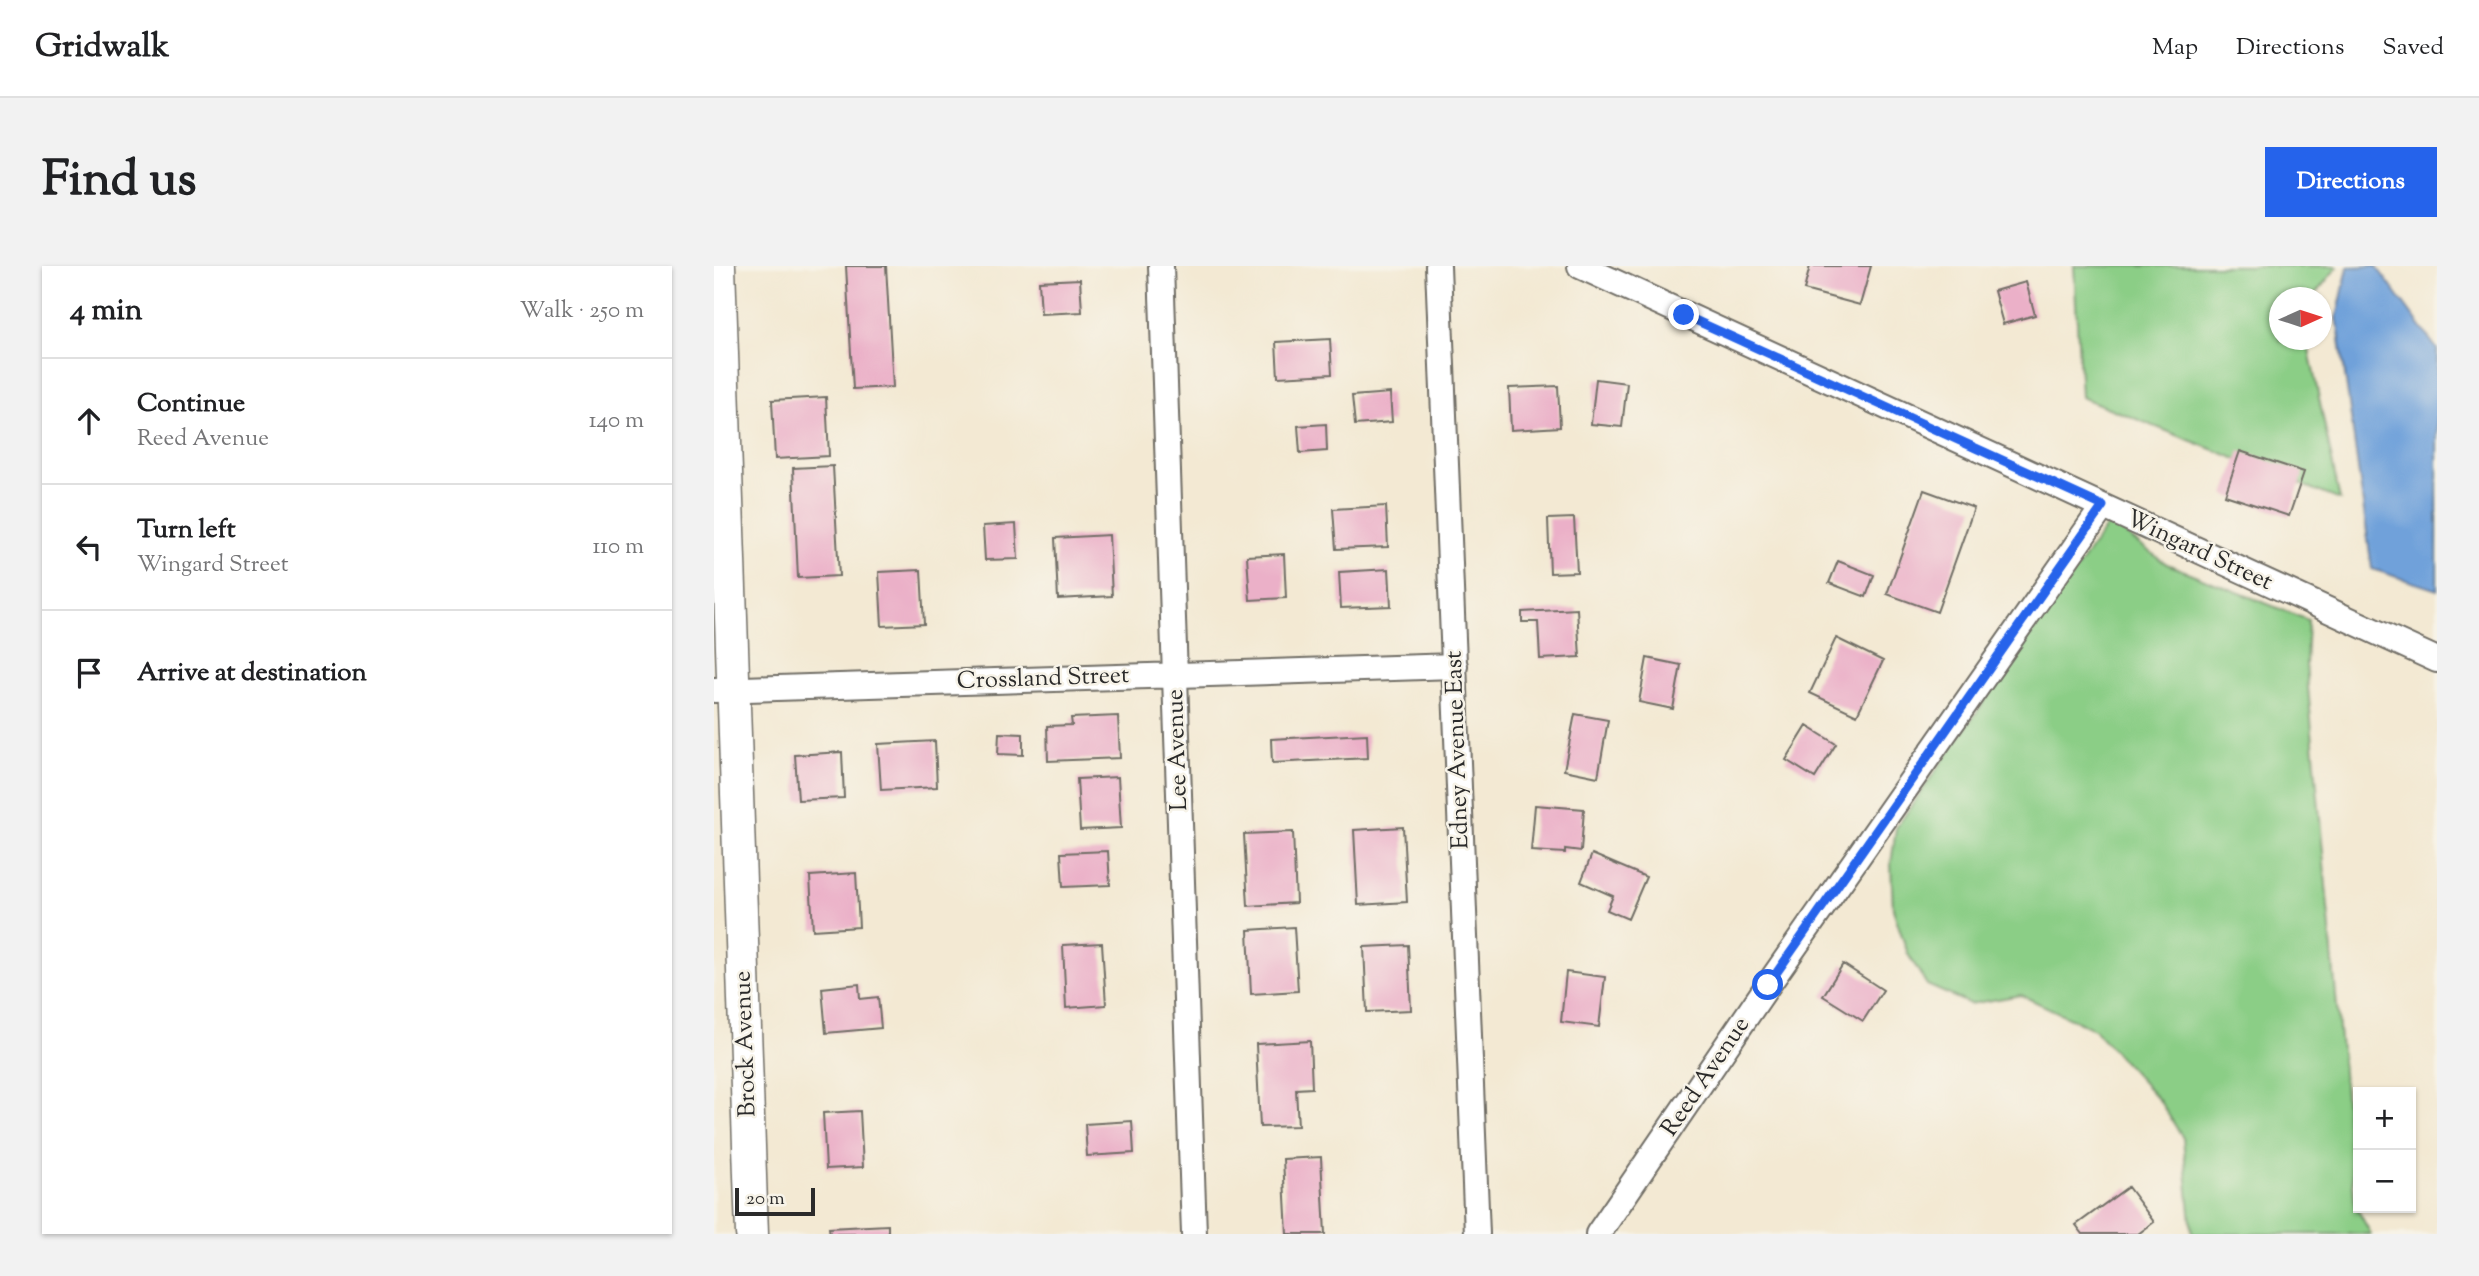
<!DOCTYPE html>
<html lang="en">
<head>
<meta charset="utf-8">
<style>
	:root { --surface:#fff; --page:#f2f2f2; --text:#202124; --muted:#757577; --line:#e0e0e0; --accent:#2563eb }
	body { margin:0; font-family:"Sorts Mill Goudy",serif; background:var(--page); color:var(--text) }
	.controls { position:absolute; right:21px; bottom:21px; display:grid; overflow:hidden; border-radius:0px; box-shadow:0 2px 5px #0004 }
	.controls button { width:63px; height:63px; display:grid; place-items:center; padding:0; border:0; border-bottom:2px solid var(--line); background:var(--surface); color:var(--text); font:35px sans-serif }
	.compass { position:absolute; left:1555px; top:21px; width:63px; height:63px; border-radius:50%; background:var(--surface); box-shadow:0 2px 5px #0004; rotate:87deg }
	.scale { position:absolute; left:21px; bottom:18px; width:80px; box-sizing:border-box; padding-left:7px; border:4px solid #2b2b2b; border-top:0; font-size:19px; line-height:24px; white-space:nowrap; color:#2b2b2b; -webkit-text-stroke:5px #f7f3e8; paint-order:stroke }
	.stop { position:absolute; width:21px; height:21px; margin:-16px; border:5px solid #2563eb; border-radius:50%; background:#fff }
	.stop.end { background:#2563eb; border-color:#fff; box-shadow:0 2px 7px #0008 }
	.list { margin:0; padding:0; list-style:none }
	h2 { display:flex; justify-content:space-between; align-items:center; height:91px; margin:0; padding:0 28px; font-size:30px }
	h2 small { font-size:23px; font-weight:400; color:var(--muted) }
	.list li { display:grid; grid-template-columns:46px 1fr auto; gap:21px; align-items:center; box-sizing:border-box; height:126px; padding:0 28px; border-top:2px solid var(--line) }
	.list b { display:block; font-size:26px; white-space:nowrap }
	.list p { margin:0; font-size:23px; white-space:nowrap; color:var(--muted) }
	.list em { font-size:23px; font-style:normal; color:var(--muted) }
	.icon { flex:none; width:38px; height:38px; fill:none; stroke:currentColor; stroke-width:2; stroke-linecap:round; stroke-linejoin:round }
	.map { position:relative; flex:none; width:1723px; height:968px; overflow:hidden; border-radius:0px }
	header { display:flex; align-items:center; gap:42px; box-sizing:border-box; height:98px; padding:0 35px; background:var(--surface); border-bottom:2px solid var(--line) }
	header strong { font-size:33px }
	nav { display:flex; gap:38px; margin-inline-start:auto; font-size:24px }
	.intro { display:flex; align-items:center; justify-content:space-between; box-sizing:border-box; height:168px; padding:0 42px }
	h1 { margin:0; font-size:49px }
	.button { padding:18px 32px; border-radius:0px; background:var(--accent); color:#fff; font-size:24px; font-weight:700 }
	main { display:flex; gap:42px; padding:0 42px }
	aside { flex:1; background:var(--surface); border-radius:0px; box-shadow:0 2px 5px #0004 }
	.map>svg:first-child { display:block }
	.green { fill:#8bce86; stroke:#5b7c58; stroke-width:2 }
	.water { fill:#6fa1da; stroke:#4d6682; stroke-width:2 }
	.building { fill:#ebb0c8 }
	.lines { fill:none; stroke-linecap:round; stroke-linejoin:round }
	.minor-casing { stroke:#716e66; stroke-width:28 }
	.tertiary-casing { stroke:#716e66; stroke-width:35 }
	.minor { stroke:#fff; stroke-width:24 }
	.tertiary { stroke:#fff; stroke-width:32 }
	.route { stroke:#2563eb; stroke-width:9 }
	.labels { text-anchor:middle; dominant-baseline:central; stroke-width:5; stroke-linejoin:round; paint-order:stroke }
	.street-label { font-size:24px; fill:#2b2b2b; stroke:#f7f3e8 }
</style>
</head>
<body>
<header>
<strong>Gridwalk</strong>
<nav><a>Map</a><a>Directions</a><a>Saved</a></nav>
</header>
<div class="intro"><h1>Find us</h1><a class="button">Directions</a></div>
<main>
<aside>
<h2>4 min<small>Walk · 250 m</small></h2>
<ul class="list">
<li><svg class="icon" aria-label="ahead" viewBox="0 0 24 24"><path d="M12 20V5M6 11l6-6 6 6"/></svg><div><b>Continue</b><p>Reed Avenue</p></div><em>140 m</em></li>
<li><svg class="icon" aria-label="left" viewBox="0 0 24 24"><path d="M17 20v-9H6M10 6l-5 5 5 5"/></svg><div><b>Turn left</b><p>Wingard Street</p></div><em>110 m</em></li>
<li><svg class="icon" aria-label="arrive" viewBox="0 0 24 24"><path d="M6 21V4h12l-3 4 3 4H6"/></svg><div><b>Arrive at destination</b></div></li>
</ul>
</aside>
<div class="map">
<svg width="1723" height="968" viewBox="0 0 1723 968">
	<rect width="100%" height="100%" fill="#f7f3e8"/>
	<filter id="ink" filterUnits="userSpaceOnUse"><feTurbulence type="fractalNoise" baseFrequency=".0143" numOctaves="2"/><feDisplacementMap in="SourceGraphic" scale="14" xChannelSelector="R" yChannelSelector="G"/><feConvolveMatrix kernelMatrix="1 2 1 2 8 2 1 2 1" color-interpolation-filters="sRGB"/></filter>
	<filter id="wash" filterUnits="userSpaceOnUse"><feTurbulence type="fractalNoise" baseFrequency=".00686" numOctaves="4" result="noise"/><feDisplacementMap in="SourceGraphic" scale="28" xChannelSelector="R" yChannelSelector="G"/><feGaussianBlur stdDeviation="1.57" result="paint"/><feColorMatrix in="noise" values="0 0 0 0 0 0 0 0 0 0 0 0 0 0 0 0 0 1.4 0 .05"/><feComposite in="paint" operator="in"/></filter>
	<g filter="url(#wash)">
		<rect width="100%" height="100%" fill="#f3e9d3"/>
		<path class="green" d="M1360,0H1624L1599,31L1566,32V74H1593L1626,234L1367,131Z
			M1394,258L1404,263L1453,298L1594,354L1592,399L1641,939L1657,968H1478L1469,872L1445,834L1380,763L1307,729L1256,738L1213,719L1194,688L1179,643L1177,598L1182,562Z"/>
		<path class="water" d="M1662,0L1723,83V324L1658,303L1623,51L1634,1Z"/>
		<g id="blocks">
			<path class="building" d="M132,0H172L179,121L139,123Z
				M1096,0H1157L1146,39L1090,24Z
				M366,13L368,46L327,48L325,15Z
				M1312,16L1321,49L1289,58L1280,25Z
				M616,73L618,108L564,111L562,76Z
				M882,113L913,117L908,161L877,158Z
				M844,120L846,161L797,164L795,122Z
				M676,127L678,156L641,159L638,130Z
				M112,131L115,190L61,193L58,134Z
				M612,158L613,185L586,187L584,160Z
				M1526,185L1590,206L1575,250L1511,229Z
				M119,200L125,310L84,312L79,202Z
				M1210,224L1260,242L1223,346L1173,328Z
				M672,240L674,281L622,283L619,243Z
				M860,252L863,306L836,307L834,253Z
				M302,258L304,293L271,294L269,260Z
				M395,269L398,330L344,333L341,272Z
				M570,288L572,332L536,334L533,290Z
				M1124,295L1160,309L1152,331L1115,317Z
				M675,303L677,340L627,342L625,306Z
				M207,304L210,358L168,360L165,306Z
				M863,343L866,391L826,393L824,356H808V346Z
				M1122,372L1169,395L1143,449L1096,427Z
				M933,392L967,399L959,443L925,436Z
				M861,448L894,454L884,511L850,504Z
				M404,450L406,492L334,495L333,460L358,459L357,452Z
				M1093,460L1122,478L1101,512L1072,494Z
				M285,467L309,468V489L284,488Z
				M653,468L654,492L558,497L557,473Z
				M221,475L223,521L167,524L164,478Z
				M128,486L130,532L84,534L81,489Z
				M404,511L407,562L366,564L363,513Z
				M821,539L870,543L867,585L851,583V587L817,585Z
				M689,561L693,636L644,639L640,564Z
				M579,566L582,637L534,640L530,568Z
				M394,585L396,619L349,621L347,587Z
				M878,588L932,611L914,653L893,644L899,630L867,616Z
				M142,607L145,661L99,664L96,610Z
				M580,661L584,725L537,728L534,664Z
				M388,677L392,739L352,742L349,679Z
				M694,679L697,744L653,746L650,681Z
				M1129,698L1169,724L1149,755L1109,730Z
				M852,706L891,711L885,761L847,756Z
				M145,718L146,733L164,731L167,762L112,767L108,722Z
				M596,775L598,822L582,823L584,860L546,861L542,778Z
				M146,845L149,901L112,903L109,847Z
				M418,855L420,887L373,890L371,858Z
				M607,891L611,968H573L569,893Z
				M1414,921L1440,956L1424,968H1369L1362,959Z
				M174,959V968H116L115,962Z"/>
		</g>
	</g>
	<g filter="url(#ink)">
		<use href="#blocks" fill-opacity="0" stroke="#716e66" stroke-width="2"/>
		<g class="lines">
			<g class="minor-casing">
				<path id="minor" d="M447,0L480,968
					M724,0L763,968
					M866,0L1723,394
					M0,424L741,400
					M884,968L1054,719L1389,241"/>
			</g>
			<g class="tertiary-casing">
				<path id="tertiary" d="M5,0L38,968"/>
			</g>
			<use href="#minor" class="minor"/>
			<use href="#tertiary" class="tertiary"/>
		</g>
	</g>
	<g class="lines" filter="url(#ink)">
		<path class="route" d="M970,49L1389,240L1054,719"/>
	</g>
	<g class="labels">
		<g class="street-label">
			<text transform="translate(1485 285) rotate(25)">Wingard Street</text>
			<text transform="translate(329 413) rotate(-2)">Crossland Street</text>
			<text transform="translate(464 484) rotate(-92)">Lee Avenue</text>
			<text transform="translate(744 484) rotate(-92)">Edney Avenue East</text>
			<text transform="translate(32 778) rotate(-92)">Brock Avenue</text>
			<text transform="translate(992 811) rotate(-56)">Reed Avenue</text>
		</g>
	</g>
</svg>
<div class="controls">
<button>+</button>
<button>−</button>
</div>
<svg class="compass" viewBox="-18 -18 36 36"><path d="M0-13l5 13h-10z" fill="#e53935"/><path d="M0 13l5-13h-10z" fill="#757577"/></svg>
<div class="scale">20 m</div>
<div class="stop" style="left:1054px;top:719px"></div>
<div class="stop end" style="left:970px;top:49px"></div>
</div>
</main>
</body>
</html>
